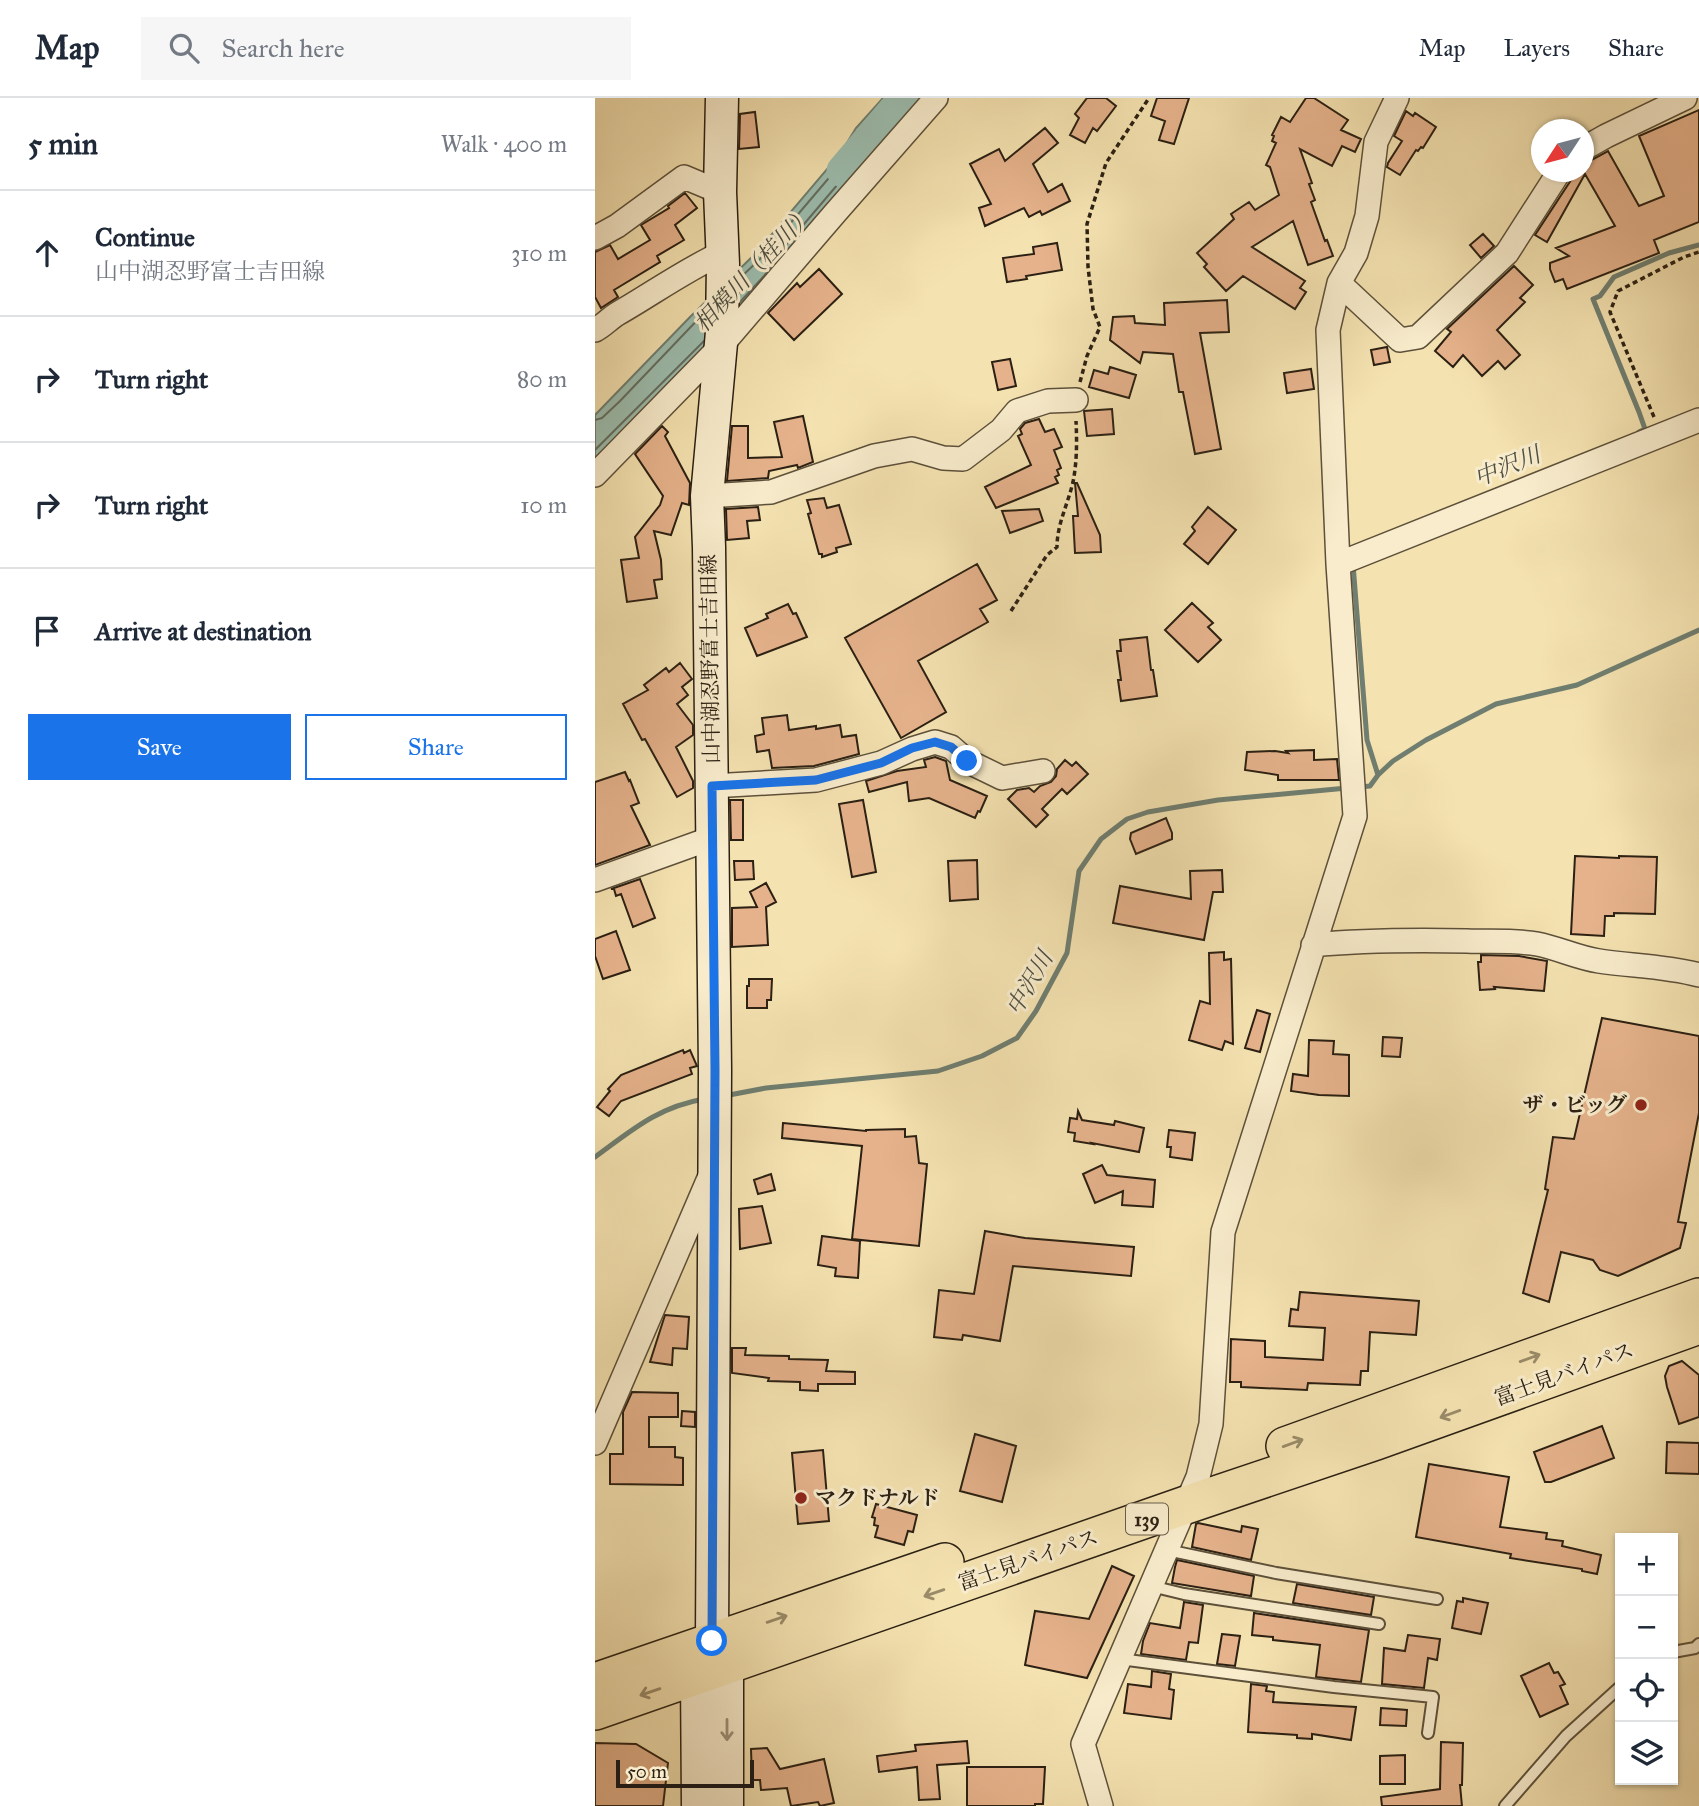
<!DOCTYPE html>
<html lang="en">
<head>
<meta charset="utf-8">
<style>
	:root { --surface:#fff; --page:#f6f6f7; --text:#1f2937; --muted:#747a83; --line:#e0e1e3; --accent:#1a73e8 }
	body { margin:0; font-family:"IM FELL Great Primer","Noto Serif JP",serif; background:var(--page); color:var(--text) }
	.controls { position:absolute; right:21px; bottom:21px; display:grid; overflow:hidden; border-radius:0px; box-shadow:0 2px 5px #0004 }
	.controls button { width:63px; height:63px; display:grid; place-items:center; padding:0; border:0; border-bottom:2px solid var(--line); background:var(--surface); color:var(--text); font:35px sans-serif }
	.compass { position:absolute; left:936px; top:21px; width:63px; height:63px; border-radius:50%; background:var(--surface); box-shadow:0 2px 5px #0004; rotate:234deg }
	.scale { position:absolute; left:21px; bottom:18px; width:138px; box-sizing:border-box; padding-left:7px; border:4px solid #2b2013; border-top:0; font-size:19px; line-height:24px; white-space:nowrap; color:#2b2013; -webkit-text-stroke:5px #f8eccc; paint-order:stroke }
	.stop { position:absolute; width:21px; height:21px; margin:-16px; border:5px solid #1a73e8; border-radius:50%; background:#fff }
	.stop.end { background:#1a73e8; border-color:#fff; box-shadow:0 2px 7px #0008 }
	.list { margin:0; padding:0; list-style:none }
	h2 { display:flex; justify-content:space-between; align-items:center; height:91px; margin:0; padding:0 28px; font-size:30px }
	h2 small { font-size:23px; font-weight:400; color:var(--muted) }
	.list li { display:grid; grid-template-columns:46px 1fr auto; gap:21px; align-items:center; box-sizing:border-box; height:126px; padding:0 28px; border-top:2px solid var(--line) }
	.list b { display:block; font-size:26px; white-space:nowrap }
	.list p { margin:0; font-size:23px; white-space:nowrap; color:var(--muted) }
	.list em { font-size:23px; font-style:normal; color:var(--muted) }
	.actions { display:flex; gap:14px; padding:21px 28px }
	.actions a { flex:1; padding:16px 0; border:2px solid var(--accent); border-radius:0px; text-align:center; font-size:24px; color:var(--accent) }
	.actions .main { background:var(--accent); color:#fff }
	.icon { flex:none; width:38px; height:38px; fill:none; stroke:currentColor; stroke-width:2; stroke-linecap:round; stroke-linejoin:round }
	.map { position:relative; flex:none; width:1104px; height:1708px; overflow:hidden }
	header { display:flex; align-items:center; gap:42px; box-sizing:border-box; height:98px; padding:0 35px; background:var(--surface); border-bottom:2px solid var(--line) }
	header strong { font-size:33px }
	nav { display:flex; gap:38px; margin-inline-start:auto; font-size:24px }
	.search { width:490px; height:63px; background:var(--page); display:flex; align-items:center; gap:18px; box-sizing:border-box; padding:0 24px; border-radius:0px; color:var(--muted); font-size:26px }
	main { display:flex }
	aside { flex:1; background:var(--surface) }
	.map>svg:first-child { display:block }
	.water { fill:#9cbdae; stroke:#6f7e70; stroke-width:2 }
	.lines { fill:none; stroke-linecap:round; stroke-linejoin:round }
	.shore { stroke:#646e60; stroke-width:2 }
	.stream { stroke:#6f7e70; stroke-width:5 }
	.river { stroke:#9cbdae; stroke-width:33 }
	.building { fill:#e5b28b; stroke:#2b2013; stroke-width:2 }
	.service-casing { stroke:#5d503a; stroke-width:14 }
	.minor-casing { stroke:#5d503a; stroke-width:26 }
	.secondary-casing { stroke:#2b2013; stroke-width:35 }
	.trunk-casing { stroke:#2b2013; stroke-width:40 }
	.path { stroke:#2b2013; stroke-width:3.5; stroke-dasharray:5 3.5; stroke-linecap:butt }
	.service { stroke:#f8eccc; stroke-width:10 }
	.minor { stroke:#f8eccc; stroke-width:23 }
	.secondary { stroke:#f8eccc; stroke-width:32 }
	.trunk { stroke:#f4e2b0; stroke-width:37 }
	.oneway { stroke:#9a8b69 }
	.oneway2 { stroke:#9c9079 }
	.route { stroke:#1a73e8; stroke-width:9 }
	.poi-dot { fill:#8f2418; stroke:#f8eccc; stroke-width:2.5 }
	.labels { text-anchor:middle; dominant-baseline:central; stroke-width:6; stroke-linejoin:round; paint-order:stroke }
	.shield { fill:#f8eccc; stroke:#685d4a; stroke-width:2 }
	.shield-label { font-size:19px; font-weight:bold; fill:#2b2013 }
	.street-label { font-size:21px; fill:#2b2013; stroke:#f8eccc }
	.poi-label { font-size:21px; font-weight:bold; fill:#2b2013; stroke:#f8eccc; text-anchor:end }
	.water-label { font-size:23px; font-style:italic; fill:#4d4f42; stroke:#f8eccc }
</style>
</head>
<body>
<header>
<strong>Map</strong>
<div class="search"><svg class="icon" aria-label="search" viewBox="0 0 24 24"><circle cx="10" cy="10" r="6"/><path d="M15 15l6 6"/></svg>Search here</div>
<nav><a>Map</a><a>Layers</a><a>Share</a></nav>
</header>
<main>
<aside>
<h2>5 min<small>Walk · 400 m</small></h2>
<ul class="list">
<li><svg class="icon" aria-label="ahead" viewBox="0 0 24 24"><path d="M12 20V5M6 11l6-6 6 6"/></svg><div><b>Continue</b><p>山中湖忍野富士吉田線</p></div><em>310 m</em></li>
<li><svg class="icon" aria-label="right" viewBox="0 0 24 24"><path d="M7 20v-9h11M14 6l5 5-5 5"/></svg><div><b>Turn right</b></div><em>80 m</em></li>
<li><svg class="icon" aria-label="right" viewBox="0 0 24 24"><path d="M7 20v-9h11M14 6l5 5-5 5"/></svg><div><b>Turn right</b></div><em>10 m</em></li>
<li><svg class="icon" aria-label="arrive" viewBox="0 0 24 24"><path d="M6 21V4h12l-3 4 3 4H6"/></svg><div><b>Arrive at destination</b></div></li>
</ul>
<div class="actions"><a class="main">Save</a><a>Share</a></div>
</aside>
<div class="map">
<svg width="1104" height="1708" viewBox="0 0 1104 1708">
	<rect width="100%" height="100%" fill="#f4e2b0"/>
	<filter id="stains"><feTurbulence type="fractalNoise" baseFrequency=".00286" numOctaves="4"/><feColorMatrix values="0 0 0 0 .2 0 0 0 0 .09 0 0 0 0 .02 0 0 0 .5 -.17"/></filter>
	<radialGradient id="worn" r=".72"><stop offset=".6" stop-color="#630" stop-opacity="0"/><stop offset="1" stop-color="#630" stop-opacity=".3"/></radialGradient>
	<path class="water" d="M288,0H323L306,18L292,19L277,35L282,42L278,46V55L174,182L0,362V317L95,219L160,156L245,56L261,30Z"/>
	<g class="lines">
		<path class="shore" d="M145,204L169,178L193,145L271,53L272,42L270,37H265L250,61L165,161L145,180
			M0,322L7,320L25,303L110,214
			M0,352L109,243"/>
		<path class="stream" d="M1044,334L1050,331L1044,314L998,201L1005,198L1019,179L1074,155L1104,147
			M758,466L772,642L783,677
			M765,689L775,688L783,677L798,663L831,642L901,606L982,587L1104,532
			M129,998L171,990L343,973L387,958L422,940L441,913L472,855L484,773L506,741L532,721L553,714L623,702L752,690
			M0,1059C37,1032 63,1009 109,1001"/>
		<path class="river" d="M248,73L310,0"/>
	</g>
	<path class="building" d="M492,0H511L521,8L502,33L498,30L490,45L475,37L484,20L480,16Z
		M562,0H594L579,46L564,42L570,23L556,18Z
		M711,0H719L753,22L746,32L766,41L760,54L747,48L737,68L705,51L717,85L714,86L720,102L716,104L730,143L732,142L738,158L713,167L698,123L657,149L710,183L705,190L711,194L700,211L648,178L631,193L609,169L612,166L602,155L639,121L636,116L654,104L660,112L684,97L675,69L671,67L681,45L677,43L679,38L677,37L686,19L695,24Z
		M1104,12V124L1059,142L1064,155L972,191L968,181L960,184L955,171V165L974,158L961,150L1020,128L990,76L952,144L940,137L976,82L978,74H989V66L1013,53L1044,108L1069,98L1044,38Z
		M811,13L818,18L820,15L841,29L828,50L826,49L823,53L821,52L805,77L792,69L793,65L807,43L799,38Z
		M160,14L164,49L144,51L145,16Z
		M450,30L463,45L438,66L453,94L467,86L475,103L447,117L445,113L434,119L429,110L390,128L384,110L396,106L375,66L404,51L410,63Z
		M90,95L102,110L80,127L89,142L62,158L65,164L19,192L23,199L6,210L0,199V154L15,147L23,161L55,142L46,127L74,110L73,108Z
		M888,136L899,148L886,160L875,147Z
		M462,145L467,172L431,178L432,181L412,184L408,160L439,156L438,149Z
		M919,168L938,187L925,200L930,204L902,232L925,257L910,271L903,263L887,278L868,257L858,269L840,253L856,234L852,231Z
		M224,171L247,196L199,242L173,215L202,185L205,189Z
		M632,202L634,234L605,235L626,351L600,356L588,294H584L578,256L548,254L545,265L515,242L518,219L539,218L540,225L570,227L569,205Z
		M792,249L795,264L779,267L776,252Z
		M415,261L421,288L403,292L397,264Z
		M515,269L541,277L534,300L494,289L499,272L513,276Z
		M716,271L719,291L692,295L689,275Z
		M517,311L519,336L492,338L489,313Z
		M208,318L218,364L203,370L202,367L174,373L173,380L132,383L137,328H153V360L187,359L179,324Z
		M444,321L450,334L459,331L467,349L459,352L466,370L462,372L464,377L460,379L463,385L401,410L390,389L436,367L423,338L427,336L425,331L430,325Z
		M67,328L73,334L70,338L95,385L94,407L87,405L76,437L59,433L66,462L67,481L59,482L62,500L32,504L26,462L44,460L40,439L65,407L68,398L40,356Z
		M480,385H482L505,437L506,454L480,455L478,418H483Z
		M229,400L232,410L244,407L256,446L241,450L242,454L227,459V456H224L213,416L216,415L212,402Z
		M163,409L165,422L152,423L154,440L132,442L131,411Z
		M613,409L641,432L613,466L589,446L600,433L597,429Z
		M444,411L448,423L415,435L407,413Z
		M382,466L402,502L385,511L393,524L323,563L351,614L306,640L250,540Z
		M597,505L618,525L613,529L626,542L603,564L570,532Z
		M193,506L198,516L201,515L212,539L162,558L150,530L173,520L171,516Z
		M552,539L556,572H558L562,598L526,603L523,582H526L522,553H526L525,542Z
		M85,565L97,581L87,589L93,597L82,606L98,627V637L81,649L98,683V690L82,699L50,641L47,642L28,606L53,592L49,587L71,570L74,574Z
		M192,617L194,632L221,628V631L245,627L247,639L261,637L264,656L219,668L177,670L174,652L162,654L160,638L169,636L167,620Z
		M719,652V662L742,661L744,682H683V677L650,672L652,654L680,653L693,655L691,653Z
		M340,659L351,663L355,682L392,698L385,714L383,713L380,720L334,700L314,703L312,684L274,694L271,683L302,673L331,669L329,662Z
		M470,662L477,668L481,664L493,676L472,696L467,691L447,711L453,717L441,729L413,701L422,692L434,690L439,694L445,688L456,684L461,678L462,671Z
		M30,674L34,683L35,682L44,705L36,708L55,747L0,767V684Z
		M135,702H148V742H136Z
		M268,702L281,774L257,779L244,706Z
		M571,720L577,735V741L541,756L535,741L536,735Z
		M980,758L1024,760V758L1062,759L1060,816L1019,815V818H1010L1009,838L976,836Z
		M382,762L383,801L355,803L353,763Z
		M139,763H158L159,781L140,782Z
		M627,772L628,794H618L609,842L518,825L525,788L596,801L595,773Z
		M45,781L60,820L38,829L26,796L21,798L19,791H16Z
		M171,785L181,804L171,809L173,847L137,849V810L162,809L155,794Z
		M21,833L35,872L8,881L0,858V841Z
		M629,854V862L636,861L638,946L630,943L627,952L594,942L605,903L615,906L614,855Z
		M886,857L924,858L952,863L949,893L899,889L900,891L885,892L883,864H886Z
		M154,881H177L176,902H172V910H152V888H154Z
		M662,912L675,916L665,954L650,950Z
		M1007,920L1104,938V1015L1083,1124L1091,1125L1085,1150L1023,1178L1005,1172L998,1162L966,1154L954,1204L928,1195L953,1092L950,1091L958,1039L979,1041Z
		M788,939L807,940L805,959L787,958Z
		M714,942L739,943L738,956L754,957V998L724,997L696,993L698,976L713,978Z
		M88,952L89,955L95,952L102,968L95,970L97,976L26,1003L14,1018L2,1009L15,993L13,991L26,977Z
		M483,1013L487,1022L519,1027L520,1023L549,1030L544,1054L497,1045L498,1046L479,1043L480,1035L473,1034L475,1020L482,1021Z
		M188,1025L271,1033V1032L310,1031V1039L321,1038L324,1065L332,1066L324,1148L257,1141L267,1048L187,1040Z
		M574,1032L600,1035L597,1062L575,1059L576,1049H572Z
		M507,1067L512,1077L560,1082L558,1109L527,1107L528,1093L500,1105L488,1076Z
		M176,1076L180,1092L163,1096L159,1082Z
		M167,1108L176,1145L145,1151L144,1111Z
		M390,1133L430,1140L539,1149L536,1178L418,1168L405,1243L368,1237L367,1242L339,1239L344,1192L379,1196Z
		M227,1138L265,1143L263,1180L240,1178L241,1170L223,1167Z
		M705,1194L824,1203L821,1237L775,1234L773,1273H766L765,1287L713,1285L712,1292L646,1289V1284H635L636,1241L670,1243V1259L728,1262L730,1230L694,1228L696,1211L703,1212Z
		M70,1217L94,1219L92,1251L78,1250L77,1267L55,1264Z
		M137,1250H151L150,1257L194,1258V1261L233,1262L231,1273L260,1274V1286H223V1293L205,1292V1284L173,1283L174,1280L137,1275Z
		M1087,1263L1104,1277V1319L1084,1326L1072,1289L1070,1278L1074,1268Z
		M37,1294L83,1295V1319H54V1349H80V1359L88,1360V1387L15,1386V1356H28V1314Z
		M87,1313L100,1314V1329L86,1328Z
		M1007,1328L1019,1360L956,1384H950L939,1354Z
		M380,1336L421,1348L407,1404L365,1393Z
		M1072,1344L1104,1345V1376L1071,1375Z
		M228,1352L234,1423L203,1426L197,1355Z
		M834,1366L914,1379L905,1429L952,1435L951,1441L968,1443L967,1448L1006,1457L1002,1476L987,1473V1471L915,1460L916,1456L821,1439Z
		M281,1406L322,1417L318,1434L313,1433L309,1447L280,1439L283,1428L279,1427L280,1420L277,1419Z
		M603,1425L646,1434L647,1428L663,1431L656,1462L597,1449L601,1426Z
		M582,1462L659,1478L656,1498L577,1485L580,1469Z
		M517,1468L539,1478L492,1580L430,1567L440,1513L494,1521Z
		M702,1486L779,1499L776,1517L698,1505Z
		M868,1500L893,1505L886,1536L857,1530L862,1503L868,1504Z
		M589,1504L608,1507L603,1545L594,1544L591,1562L546,1556L548,1543L555,1525L585,1530Z
		M659,1515L774,1532L766,1584L721,1579L725,1547L678,1542V1539L657,1537Z
		M627,1536L645,1538L640,1568L622,1566Z
		M813,1537L845,1541L842,1562L833,1560L829,1590L787,1586L789,1550L810,1553Z
		M954,1565L959,1575L963,1574L970,1586L965,1588L973,1606L945,1619L926,1578Z
		M557,1573L576,1576L574,1591L579,1592L576,1621L529,1615L533,1586L556,1589Z
		M656,1586L672,1588L671,1593L679,1594L678,1604L761,1609L756,1642L717,1636V1641L702,1640V1637L653,1634Z
		M786,1610L812,1612L811,1628L785,1627Z
		M372,1643L374,1665L342,1667L345,1701L324,1702L322,1669L284,1674L282,1658L321,1653L320,1647Z
		M846,1644L868,1645L867,1687H865L867,1708H787L786,1699L845,1691Z
		M0,1645L41,1646L73,1665L68,1708H0Z
		M172,1650L185,1671L229,1661L239,1705L225,1708L223,1704L196,1708L192,1690L166,1692L165,1682H157L156,1651Z
		M810,1657V1686H785V1658Z
		M372,1669H450L448,1706H440V1708H372Z"/>
	<g class="lines">
		<g class="service-casing">
			<path id="service" d="M572,1452L681,1475L842,1501
				M556,1488L589,1496L784,1526
				M1078,1554L1100,1550L1104,1546
				M525,1561L739,1589L838,1599L833,1635
				M910,1708L971,1638L1025,1589"/>
		</g>
		<g class="minor-casing">
			<path id="minor" d="M988,51L1011,38L1090,0
				M0,140L22,128L89,79L125,94
				M744,185L805,242L823,239L912,155L964,74
				M0,232C8,228 14,221 22,216C57,196 90,172 127,155
				M0,377L126,248L241,114L341,0
				M112,398L176,394L279,358L317,351L348,360L368,361L406,332L422,313L453,303L481,302
				M743,466L1104,322
				M117,688L221,682L286,665L317,651L340,644L356,649L372,663L407,680L448,673
				M0,782L117,740
				M718,847C769,842 821,842 872,843C895,844 919,842 942,846C963,850 983,860 1004,863C1037,868 1071,868 1104,877
				M0,1345L115,1078
				M506,1708L488,1646L603,1379L616,1326L628,1134L760,718L743,466L733,232L744,185L761,155L772,118L781,44L802,0"/>
		</g>
		<g class="secondary-casing">
			<path id="secondary" d="M120,1547L132,1567V1708
				M103,1708L102,1578L117,1543L120,972L114,449L112,398L127,234L128,166L125,94L127,0"/>
		</g>
		<g class="trunk-casing">
			<path id="trunk" d="M690,1348L1104,1199
				M0,1584L350,1464
				M0,1613L591,1407L781,1343L1104,1227"/>
		</g>
		<path class="path" d="M485,284L492,258L505,229L498,211L493,169L492,126L511,65L554,0
			M1059,319L1015,214L1023,193L1089,159L1104,154
			M416,513L452,457L462,449C462,426 473,406 478,384C482,364 482,343 481,323"/>
		<use href="#service" class="service"/>
		<use href="#minor" class="minor"/>
		<use href="#secondary" class="secondary"/>
		<use href="#trunk" class="trunk"/>
	</g>
	<defs><path id="oneway-shaft" d="M-6 0H5M1.5-3L5.5 0L1.5 3" fill="none" stroke-width="1.6" stroke-linecap="round" stroke-linejoin="round" transform="scale(1.75)"/></defs>
	<g class="oneway">
		<use href="#oneway-shaft" transform="translate(935 1260) rotate(-20)"/>
		<use href="#oneway-shaft" transform="translate(855 1316) rotate(160)"/>
		<use href="#oneway-shaft" transform="translate(698 1345) rotate(-20)"/>
		<use href="#oneway-shaft" transform="translate(339 1495) rotate(161)"/>
		<use href="#oneway-shaft" transform="translate(182 1521) rotate(-19)"/>
		<use href="#oneway-shaft" transform="translate(55 1594) rotate(161)"/>
	</g>
	<use class="oneway2" href="#oneway-shaft" transform="translate(132 1632) rotate(90)"/>
	<g class="lines">
		<path class="route" d="M117,1543L120,972L117,688L221,682L286,665L317,650L340,644L356,649L372,663"/>
	</g>
	<g class="poi-dot">
		<circle cx="1046" cy="1007" r="7"/>
		<circle cx="206" cy="1400" r="7"/>
	</g>
	<g class="labels">
		<rect class="shield" x="531" y="1405.5" width="42" height="31" rx="5"/>
		<g class="shield-label">
			<text x="552" y="1421">139</text>
		</g>
		<g class="street-label">
			<text transform="translate(115 561) rotate(-91)">山中湖忍野富士吉田線</text>
			<text transform="translate(969 1276) rotate(-20)">富士見バイパス</text>
			<text transform="translate(433 1462) rotate(-19)">富士見バイパス</text>
		</g>
		<g class="poi-label">
			<text x="1032" y="1007">ザ・ビッグ</text>
			<text x="220" y="1400" text-anchor="start">マクドナルド</text>
		</g>
		<g class="water-label">
			<text transform="translate(158 171) rotate(-47)">相模川（桂川）</text>
			<text transform="translate(912 368) rotate(-22)">中沢川</text>
			<text transform="translate(434 885) rotate(-60)">中沢川</text>
		</g>
	</g>
	<rect width="100%" height="100%" filter="url(#stains)"/>
	<rect width="100%" height="100%" fill="url(#worn)"/>
</svg>
<div class="controls">
<button>+</button>
<button>−</button>
<button><svg class="icon" aria-label="locate" viewBox="0 0 24 24"><circle cx="12" cy="12" r="6"/><path d="M12 2v4M12 18v4M2 12h4M18 12h4"/></svg></button>
<button><svg class="icon" aria-label="layers" viewBox="0 0 24 24"><path d="M12 4l9 5-9 5-9-5zM3 14l9 5 9-5"/></svg></button>
</div>
<svg class="compass" viewBox="-18 -18 36 36"><path d="M0-13l5 13h-10z" fill="#e53935"/><path d="M0 13l5-13h-10z" fill="#747a83"/></svg>
<div class="scale">50 m</div>
<div class="stop" style="left:117px;top:1543px"></div>
<div class="stop end" style="left:372px;top:663px"></div>
</div>
</main>
</body>
</html>
